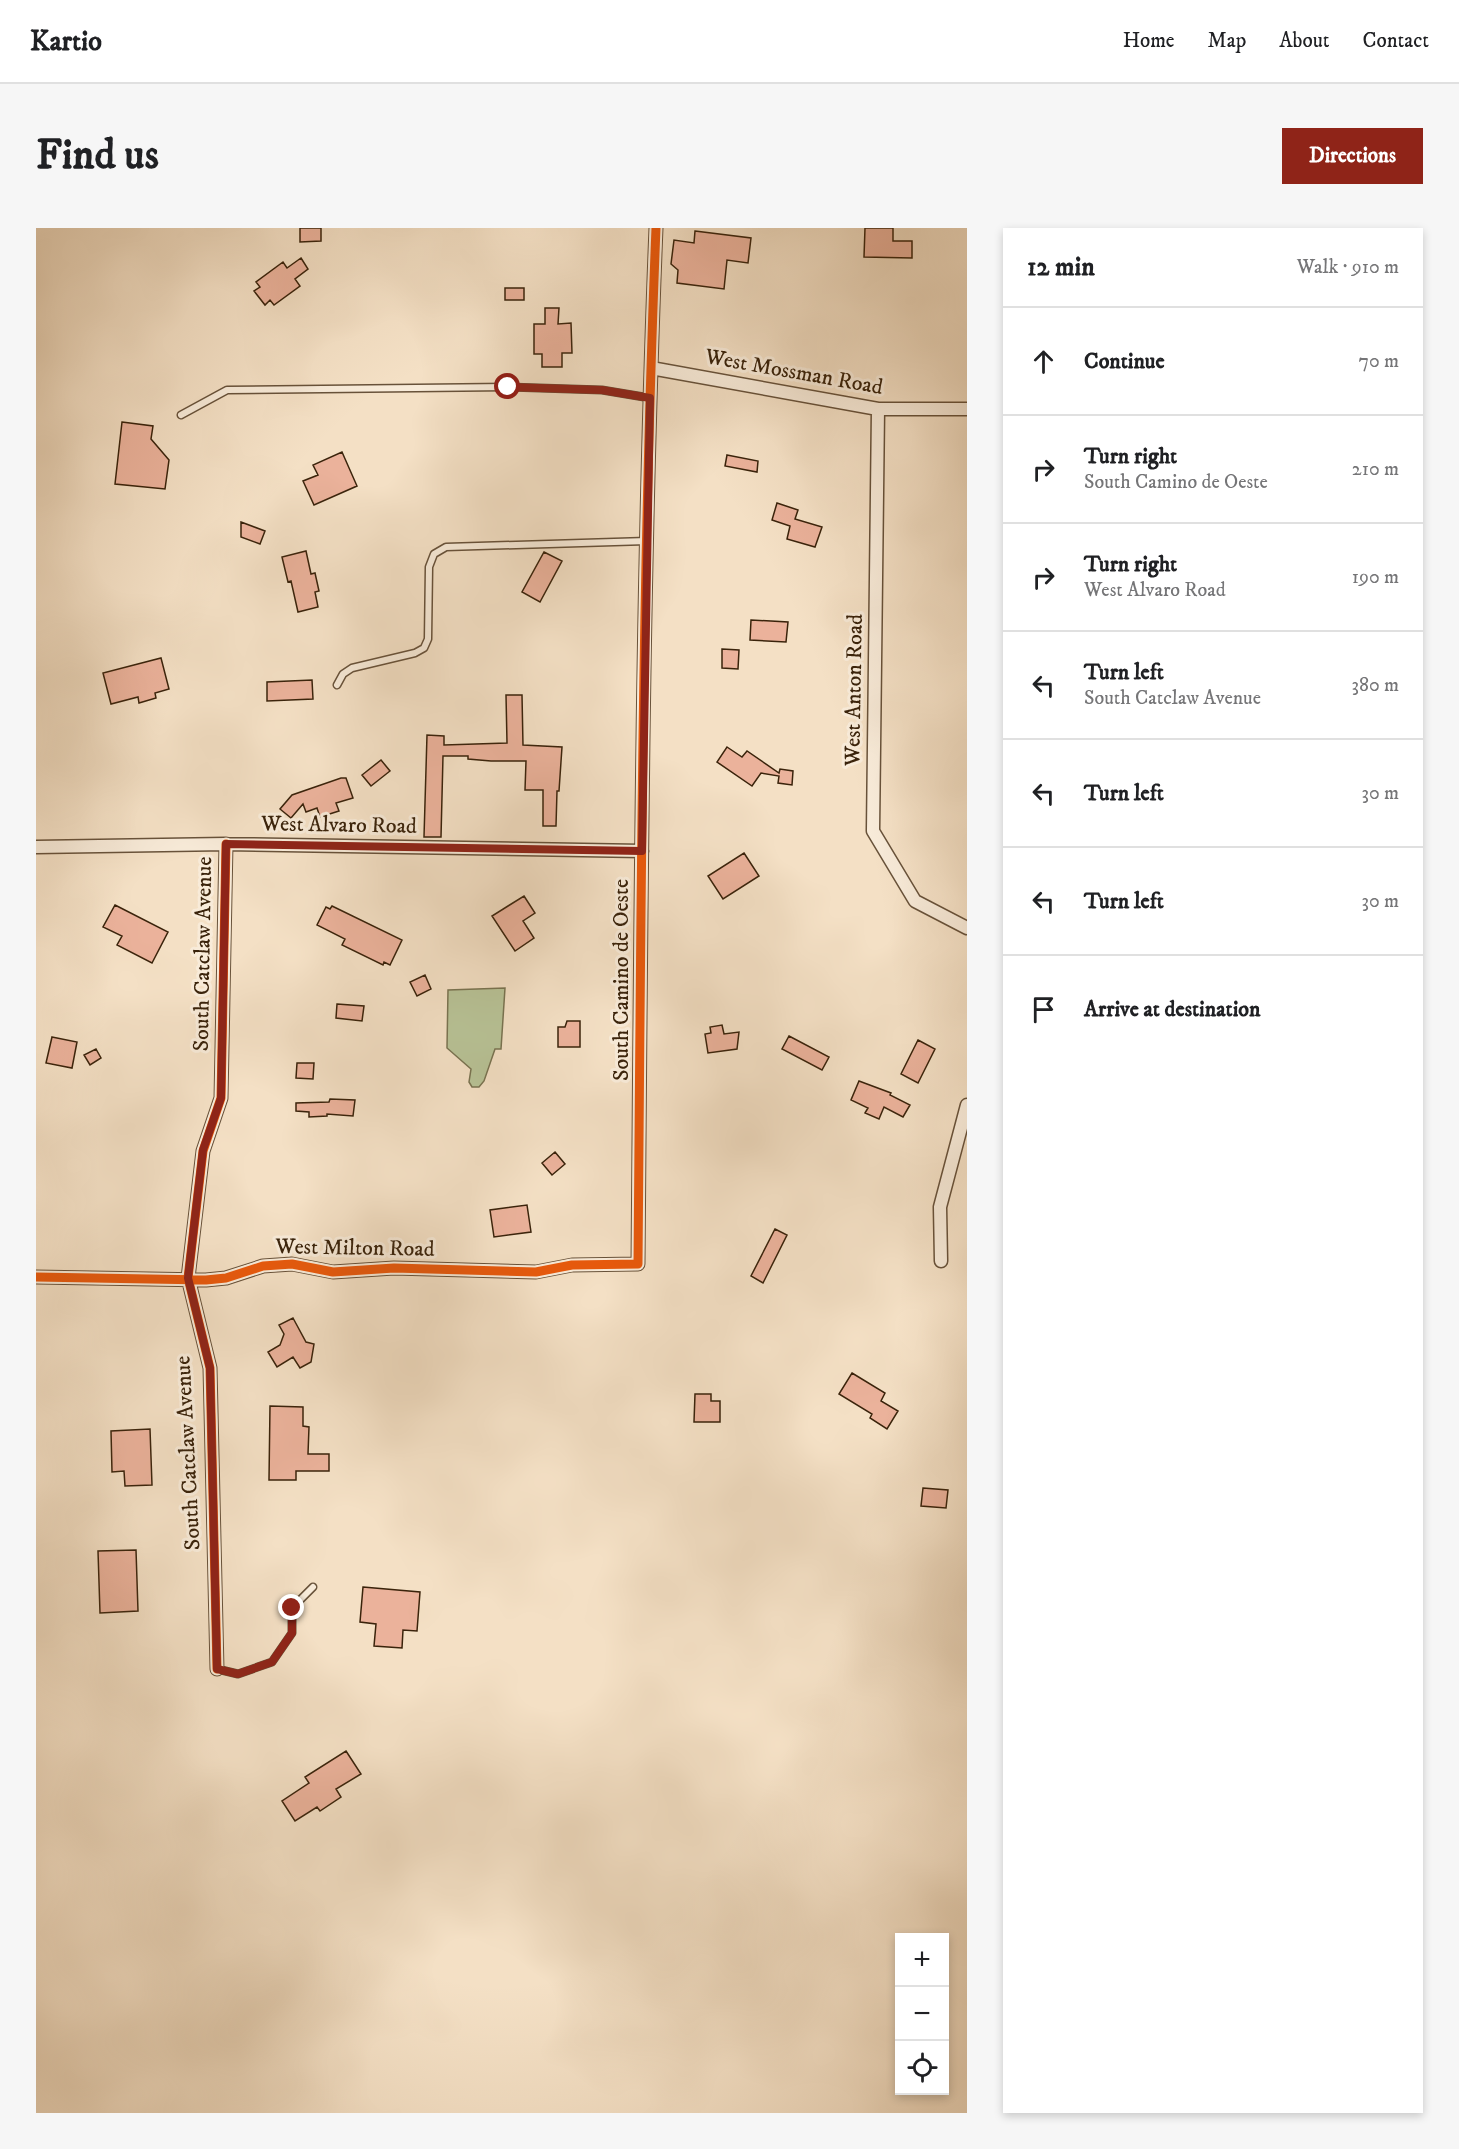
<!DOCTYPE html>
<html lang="en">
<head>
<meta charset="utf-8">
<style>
	:root { --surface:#fff; --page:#f6f6f6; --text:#202124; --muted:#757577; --line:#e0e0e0; --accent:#8f2418 }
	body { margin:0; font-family:"IM FELL DW Pica",serif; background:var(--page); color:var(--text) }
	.controls { position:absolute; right:18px; bottom:18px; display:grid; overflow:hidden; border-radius:0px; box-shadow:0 3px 9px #0003 }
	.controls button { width:54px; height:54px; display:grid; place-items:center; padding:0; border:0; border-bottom:2px solid var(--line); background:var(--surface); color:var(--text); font:30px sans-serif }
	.stop { position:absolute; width:18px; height:18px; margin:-14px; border:4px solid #8f2418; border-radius:50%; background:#fff }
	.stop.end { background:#8f2418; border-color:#fff; box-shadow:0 2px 6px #0008 }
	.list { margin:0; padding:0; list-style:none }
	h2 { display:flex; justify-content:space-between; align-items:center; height:78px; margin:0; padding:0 24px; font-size:26px }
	h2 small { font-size:20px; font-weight:400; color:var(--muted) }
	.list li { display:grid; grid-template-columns:39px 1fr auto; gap:18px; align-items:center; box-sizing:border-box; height:108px; padding:0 24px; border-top:2px solid var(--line) }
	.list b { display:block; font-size:22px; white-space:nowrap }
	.list p { margin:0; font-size:20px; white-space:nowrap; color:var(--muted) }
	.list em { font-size:20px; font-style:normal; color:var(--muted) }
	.icon { flex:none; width:33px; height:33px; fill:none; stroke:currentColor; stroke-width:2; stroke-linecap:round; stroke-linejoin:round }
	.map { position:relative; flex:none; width:931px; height:1885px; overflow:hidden; border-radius:0px }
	header { display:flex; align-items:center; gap:36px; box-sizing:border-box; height:84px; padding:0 30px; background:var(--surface); border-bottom:2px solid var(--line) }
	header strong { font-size:28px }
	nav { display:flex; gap:33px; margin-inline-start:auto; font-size:21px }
	.intro { display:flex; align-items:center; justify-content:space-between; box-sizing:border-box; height:144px; padding:0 36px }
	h1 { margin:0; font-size:42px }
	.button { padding:15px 27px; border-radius:0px; background:var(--accent); color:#fff; font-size:21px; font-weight:700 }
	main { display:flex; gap:36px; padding:0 36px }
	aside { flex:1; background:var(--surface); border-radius:0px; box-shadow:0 3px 9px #0003 }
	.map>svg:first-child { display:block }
	.green { fill:#b8c397; stroke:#797351; stroke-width:1.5 }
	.building { fill:#ebb29b; stroke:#3a230b; stroke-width:1.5 }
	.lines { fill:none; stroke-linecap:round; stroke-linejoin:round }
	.service-casing { stroke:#68523a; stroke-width:9 }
	.minor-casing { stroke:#68523a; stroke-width:15 }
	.service { stroke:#f8ebd9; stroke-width:6 }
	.minor { stroke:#f8ebd9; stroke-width:12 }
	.cycleway-casing { stroke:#f8ebd9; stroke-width:13 }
	.cycleway { stroke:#e8590c; stroke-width:9 }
	.route { stroke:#8f2418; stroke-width:8 }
	.labels { text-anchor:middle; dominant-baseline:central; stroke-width:6; stroke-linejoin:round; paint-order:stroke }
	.street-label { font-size:22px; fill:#3a230b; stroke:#f8ebd9 }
</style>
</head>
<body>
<header>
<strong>Kartio</strong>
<nav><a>Home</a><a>Map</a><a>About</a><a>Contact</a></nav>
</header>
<div class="intro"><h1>Find us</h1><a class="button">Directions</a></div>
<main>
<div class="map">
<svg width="931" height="1885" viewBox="0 0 931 1885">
	<rect width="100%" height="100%" fill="#f4e0c5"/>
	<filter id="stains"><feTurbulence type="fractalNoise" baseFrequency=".00333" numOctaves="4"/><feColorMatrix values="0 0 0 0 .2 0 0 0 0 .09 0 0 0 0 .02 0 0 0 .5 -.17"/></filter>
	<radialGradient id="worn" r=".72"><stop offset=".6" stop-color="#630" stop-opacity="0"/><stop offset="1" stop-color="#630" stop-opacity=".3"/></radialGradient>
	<path class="green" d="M469,760L465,821H459L448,853L443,859H436L433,854L435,841L411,820L412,762Z"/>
	<path class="building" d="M264,0H285V13L264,14Z
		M829,0H857V13H876V30L828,29Z
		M659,3L715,10L712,35L691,32L688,61L641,55L642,42L635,36L638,12L658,15Z
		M265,30L272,41L259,51L264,58L238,77L234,72L229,77L218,63L224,59L220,54L247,34L251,40Z
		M469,60H488V72H469Z
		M509,80H523L522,96L535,95L536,125H526V139H506V126H498V96H509Z
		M86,194L117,198L115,211L133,232L129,261L79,256Z
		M306,224L321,258L278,277L267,253L282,247L277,237Z
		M691,227L722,233L721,244L689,238Z
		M741,275L762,282L759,291L786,299L779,319L751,311L754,298L736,292Z
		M205,294L229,303L224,316L205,309Z
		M270,323L275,346L279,345L283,363L279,364L282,379L262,384L255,353L252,354L246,329Z
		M508,324L526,333L504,374L486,364Z
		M715,392L752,394L750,414L714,412Z
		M686,421L703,422L702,441L686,440Z
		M125,430L133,461L119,465L120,470L103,475L102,469L75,476L67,445Z
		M276,452L277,471L231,473V454Z
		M470,467H486L487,517L526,519L523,563H521L520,598H507V562H489L490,533H455L432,531V528H407L405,609H388L391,507L408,508V517L471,515Z
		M691,519L706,529L711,523L743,545L744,541L757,543L756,557L742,555L743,548L725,545L716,558L681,534Z
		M345,532L354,543L335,558L326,547Z
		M305,550H310L317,570L300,575L303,583L284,589L281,580L270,584L267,576L255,590L244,581L256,567Z
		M708,625L723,648L687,671L672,648Z
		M488,668L499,685L487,693L498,710L479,723L456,688Z
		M79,677L132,704L116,735L81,717L86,708L67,699Z
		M296,678L366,712L354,737L348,734L347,737L306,717L309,711L281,697L290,679L294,681Z
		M389,747L395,761L381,768L374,754Z
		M301,776L328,778L326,793L300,790Z
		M531,793H544V819H522V799H529Z
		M686,797L688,806L703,804L701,821L672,825L669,806L675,805L674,799Z
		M753,808L793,829L786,842L746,821Z
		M16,809L41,814L36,840L10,835Z
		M882,812L899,821L882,855L865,846Z
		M60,821L65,830L54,837L48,827Z
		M261,835H278L277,851L260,850Z
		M823,853L855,865L854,867L874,877L867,889L848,879L843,891L829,885L832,880L815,872Z
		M294,871L319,872L317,888L291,886V888L273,889V884L260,883V875L293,874Z
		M519,924L529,936L516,947L506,935Z
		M491,977L495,1004L458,1009L454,982Z
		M739,1001L751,1007L727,1055L715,1048Z
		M257,1090L270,1114L278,1116L275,1134L264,1140L257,1129L241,1139L232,1124L244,1117L248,1106L243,1097Z
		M816,1145L849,1165L845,1173L862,1183L851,1201L834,1190L836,1186L803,1166Z
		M659,1166H675V1173H684V1194H658Z
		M234,1178L267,1179V1198L273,1199L272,1226H293V1243H260V1252H233Z
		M114,1201L116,1257L89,1258L88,1243L76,1244L75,1203Z
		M887,1260L912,1262L910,1280L885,1278Z
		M100,1322L102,1383L64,1385L62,1323Z
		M327,1359L384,1364L381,1403L367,1402L366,1420L338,1418L340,1396L324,1394Z
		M310,1523L325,1546L300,1561L305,1569L284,1583L281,1579L259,1593L246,1573L273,1555L269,1549Z"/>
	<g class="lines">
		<g class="service-casing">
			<path id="service" d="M145,187L191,162L472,159L566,162L614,170
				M301,457L307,446L316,440L379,425L388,420L392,411L393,339L398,326L410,319L611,313
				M181,1441L202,1446L236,1434L256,1405V1380L277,1359"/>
		</g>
		<g class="minor-casing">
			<path id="minor" d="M615,140L842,181H931
				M842,181L837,603L879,673L931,700
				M0,619L190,616L606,623
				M905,1033L904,979L931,877
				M0,1049L170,1052L190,1050L227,1038L256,1036L297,1044L358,1040L500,1044L536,1037L602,1036C605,691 606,345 620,0
				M181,1441L174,1140L152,1050L167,923L185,870L190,616"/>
		</g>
		<use href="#service" class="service"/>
		<use href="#minor" class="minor"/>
		<g class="cycleway-casing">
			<path id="cycleway" d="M0,1049L170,1052L190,1050L227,1038L256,1036L297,1044L358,1040L500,1044L536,1037L602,1036C605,691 606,345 620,0
				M181,1441L174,1140L152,1050L167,923L185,870L190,616"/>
		</g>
		<use href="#cycleway" class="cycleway"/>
	</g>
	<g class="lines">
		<path class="route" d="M256,1380V1405L236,1434L202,1446L181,1441L174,1140L152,1050L167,922L185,870L190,616L606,623L614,170L566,162L472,159"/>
	</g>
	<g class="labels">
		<g class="street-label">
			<text transform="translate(758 144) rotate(10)">West Mossman Road</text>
			<text transform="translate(818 462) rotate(-89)">West Anton Road</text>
			<text transform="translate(303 597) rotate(1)">West Alvaro Road</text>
			<text transform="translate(167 726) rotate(-89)">South Catclaw Avenue</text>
			<text transform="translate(585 752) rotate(-90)">South Camino de Oeste</text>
			<text transform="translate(319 1020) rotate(1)">West Milton Road</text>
			<text transform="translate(152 1225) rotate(-93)">South Catclaw Avenue</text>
		</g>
	</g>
	<rect width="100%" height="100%" filter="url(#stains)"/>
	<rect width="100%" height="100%" fill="url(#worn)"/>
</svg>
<div class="controls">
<button>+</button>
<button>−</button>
<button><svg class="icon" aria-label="locate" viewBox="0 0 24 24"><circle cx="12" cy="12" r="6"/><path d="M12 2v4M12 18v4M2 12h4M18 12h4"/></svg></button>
</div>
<div class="stop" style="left:472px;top:159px"></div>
<div class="stop end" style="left:256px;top:1380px"></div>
</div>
<aside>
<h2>12 min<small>Walk · 910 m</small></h2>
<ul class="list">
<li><svg class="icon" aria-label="ahead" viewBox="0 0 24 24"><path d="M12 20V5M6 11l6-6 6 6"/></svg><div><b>Continue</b></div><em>70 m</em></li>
<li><svg class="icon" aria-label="right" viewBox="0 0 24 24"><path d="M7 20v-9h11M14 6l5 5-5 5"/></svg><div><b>Turn right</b><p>South Camino de Oeste</p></div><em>210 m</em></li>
<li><svg class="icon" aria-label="right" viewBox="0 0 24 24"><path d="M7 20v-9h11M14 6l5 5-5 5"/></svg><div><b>Turn right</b><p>West Alvaro Road</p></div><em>190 m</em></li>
<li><svg class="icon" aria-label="left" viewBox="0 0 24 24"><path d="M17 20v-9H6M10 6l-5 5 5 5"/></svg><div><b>Turn left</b><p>South Catclaw Avenue</p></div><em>380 m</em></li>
<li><svg class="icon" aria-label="left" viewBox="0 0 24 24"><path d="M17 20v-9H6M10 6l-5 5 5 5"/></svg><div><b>Turn left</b></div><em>30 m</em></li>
<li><svg class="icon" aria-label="left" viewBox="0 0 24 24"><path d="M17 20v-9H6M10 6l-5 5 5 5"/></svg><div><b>Turn left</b></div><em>30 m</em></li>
<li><svg class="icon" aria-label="arrive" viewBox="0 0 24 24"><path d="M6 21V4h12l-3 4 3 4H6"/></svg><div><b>Arrive at destination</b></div></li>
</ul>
</aside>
</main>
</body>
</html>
